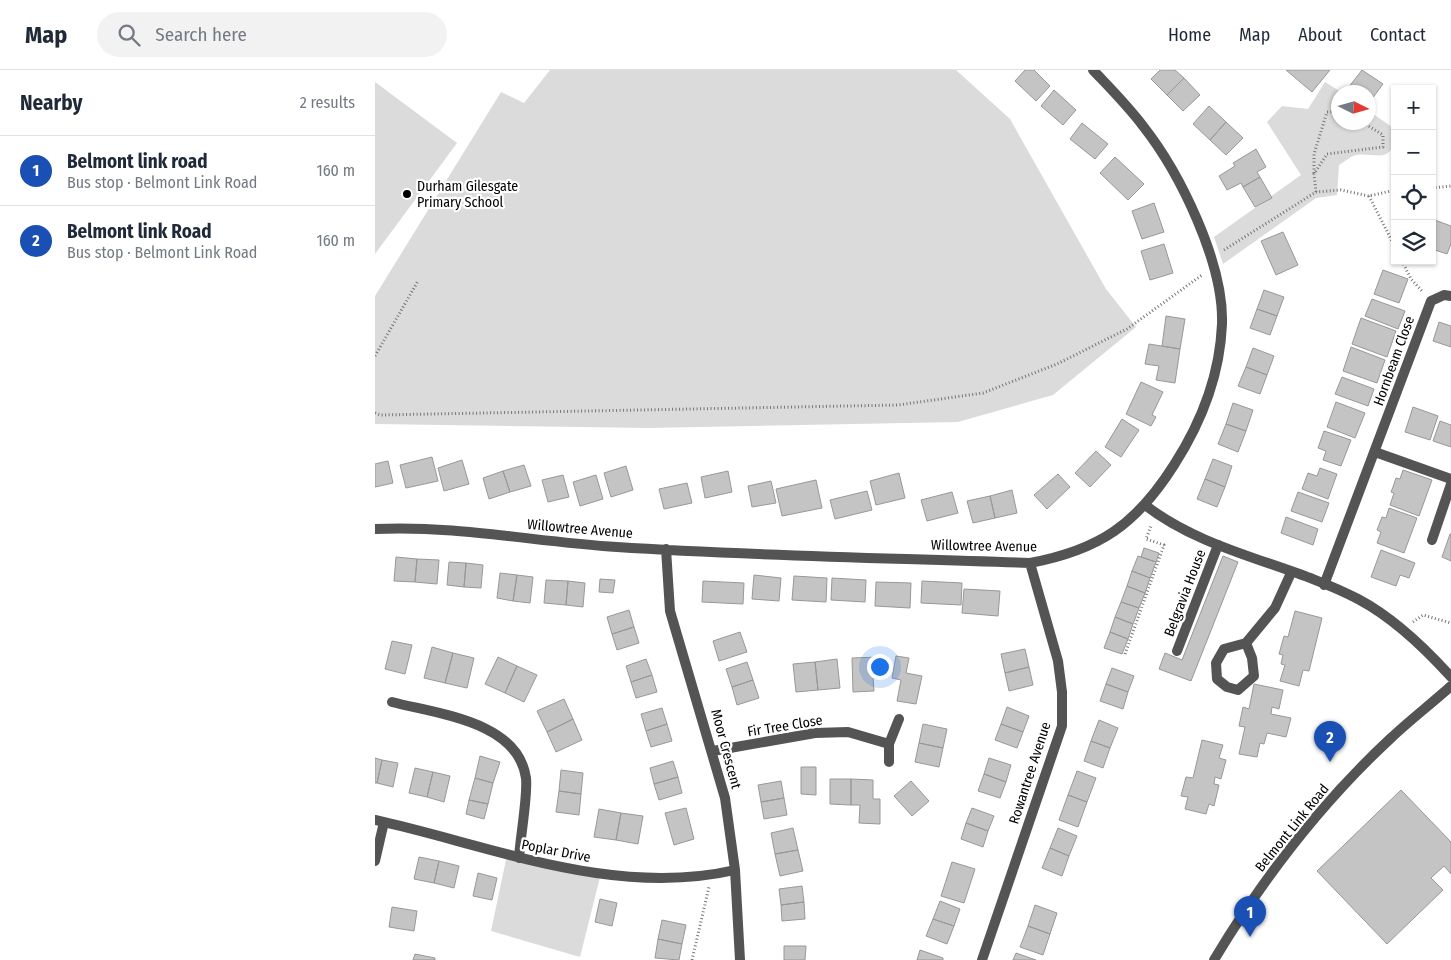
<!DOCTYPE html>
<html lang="en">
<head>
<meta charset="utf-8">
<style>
	:root { --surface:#fff; --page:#f2f2f3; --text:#1f2937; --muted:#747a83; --line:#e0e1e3; --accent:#111827 }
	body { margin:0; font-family:"Fira Sans Condensed",sans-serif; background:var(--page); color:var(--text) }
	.controls { position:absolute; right:15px; top:15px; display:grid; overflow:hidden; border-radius:0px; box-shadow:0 1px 4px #0004 }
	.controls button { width:45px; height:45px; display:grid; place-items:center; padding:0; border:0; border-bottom:1px solid var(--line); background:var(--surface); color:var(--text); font:25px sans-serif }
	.compass { position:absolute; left:956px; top:15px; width:45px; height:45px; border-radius:50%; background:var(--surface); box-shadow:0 1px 4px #0004; rotate:95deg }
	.you { position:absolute; left:504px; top:596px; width:18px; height:18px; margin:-12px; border:4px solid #fff; border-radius:50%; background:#1a73e8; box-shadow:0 0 0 8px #1a73e833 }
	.badge { display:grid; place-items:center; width:32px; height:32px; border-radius:50%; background:var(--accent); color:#fff; font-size:16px; font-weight:700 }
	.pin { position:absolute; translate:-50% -41px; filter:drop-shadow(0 1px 2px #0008) }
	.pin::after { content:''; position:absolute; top:26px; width:18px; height:15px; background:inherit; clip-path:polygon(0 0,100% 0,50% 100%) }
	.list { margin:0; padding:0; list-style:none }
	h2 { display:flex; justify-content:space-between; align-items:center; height:65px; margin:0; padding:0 20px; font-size:21px }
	h2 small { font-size:16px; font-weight:400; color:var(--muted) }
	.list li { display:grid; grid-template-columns:32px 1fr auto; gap:15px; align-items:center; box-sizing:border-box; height:70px; padding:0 20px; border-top:1px solid var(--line) }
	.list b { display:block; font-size:19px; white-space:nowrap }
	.list p { margin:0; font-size:16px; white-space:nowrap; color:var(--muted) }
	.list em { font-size:16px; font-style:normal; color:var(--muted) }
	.icon { flex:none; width:28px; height:28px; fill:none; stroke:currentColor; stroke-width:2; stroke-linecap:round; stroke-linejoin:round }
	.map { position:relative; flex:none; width:1076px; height:890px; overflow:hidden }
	header { display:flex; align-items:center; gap:30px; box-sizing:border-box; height:70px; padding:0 25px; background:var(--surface); border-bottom:1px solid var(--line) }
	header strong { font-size:24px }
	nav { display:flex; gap:28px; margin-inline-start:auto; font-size:18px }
	.search { width:350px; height:45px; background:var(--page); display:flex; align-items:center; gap:12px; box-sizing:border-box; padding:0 18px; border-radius:28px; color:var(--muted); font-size:19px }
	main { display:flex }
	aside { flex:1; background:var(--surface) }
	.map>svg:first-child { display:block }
	.green { fill:#dbdbdb }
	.building { fill:#c4c4c4; stroke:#989898 }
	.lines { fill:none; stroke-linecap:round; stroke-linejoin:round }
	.path { stroke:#767676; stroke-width:3; stroke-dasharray:1 2.5; stroke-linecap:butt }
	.service { stroke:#545454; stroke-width:10 }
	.minor { stroke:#545454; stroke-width:10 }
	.tertiary { stroke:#545454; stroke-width:10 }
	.poi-dot { fill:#000; stroke:#fff; stroke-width:2 }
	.labels { text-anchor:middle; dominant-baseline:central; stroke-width:4.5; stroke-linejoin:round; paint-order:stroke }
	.poi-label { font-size:14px; fill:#000; stroke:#fff; text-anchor:start }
	.street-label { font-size:14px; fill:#000; stroke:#fff }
</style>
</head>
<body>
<header>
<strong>Map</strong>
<div class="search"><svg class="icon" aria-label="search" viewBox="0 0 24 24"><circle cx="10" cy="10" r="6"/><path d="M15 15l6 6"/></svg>Search here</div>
<nav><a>Home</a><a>Map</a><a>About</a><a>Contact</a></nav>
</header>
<main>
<aside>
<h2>Nearby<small>2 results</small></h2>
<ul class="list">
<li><span class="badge" style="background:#1a4fb4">1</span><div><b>Belmont link road</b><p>Bus stop · Belmont Link Road</p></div><em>160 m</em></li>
<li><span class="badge" style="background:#1a4fb4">2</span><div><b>Belmont link Road</b><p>Bus stop · Belmont Link Road</p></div><em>160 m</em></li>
</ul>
</aside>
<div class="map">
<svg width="1076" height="890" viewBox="0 0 1076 890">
	<rect width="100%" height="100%" fill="#fff"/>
	<path class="green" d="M175,0H581L635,49L731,219L761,257L678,325L583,352L274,358L0,354V226L126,22L149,33Z
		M0,12L82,73L0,184Z
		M950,12L966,22H964V52H994V41L1020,59C1020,100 997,79 978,86C973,88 968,93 964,95L962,125L941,128L848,194L839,167L926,105L892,52L907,36L933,39Z
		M132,785L226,803L205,887L116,861Z"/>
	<path class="building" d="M650,0H659L675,16L661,31L640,11Z
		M785,0H800L809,8L792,25L776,9Z
		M911,0H955L937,22Z
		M987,0L1008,14L994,33V22H970Z
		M809,8L825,25L808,41L792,25Z
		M679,20L701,40L688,55L666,36Z
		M834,36L851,52L835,70L818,54Z
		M851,52L868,68L851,85L835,70Z
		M707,53L733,74L720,89L695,69Z
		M881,79L891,97L882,102L885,107L868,117L866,113L852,120L844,106L860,96L858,93Z
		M740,87L769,114L753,130L725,103Z
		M885,107L897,128L880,137L868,117Z
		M779,133L789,162L767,169L757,141Z
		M1057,149L1076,156V174L1072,184L1057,179Z
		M908,162L923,195L901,205L886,171Z
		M789,174L798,203L775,210L766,181Z
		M1008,200L1033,209L1024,233L999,224Z
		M889,220L909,227L902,246L882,239Z
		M997,229L1030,241L1023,259L990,246Z
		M882,239L902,246L895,265L875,258Z
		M791,246L810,249L805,279L787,276Z
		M986,248L1021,261L1012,287L977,274Z
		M1064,252L1076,256V277L1058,271Z
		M774,274L805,279L800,313L781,310L784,296L770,294Z
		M976,277L1010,290L1002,313L968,301Z
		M878,278L899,286L892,305L871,297Z
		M871,297L892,305L885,324L863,316Z
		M967,307L999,319L993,336L960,324Z
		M766,312L788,322L777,345L781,347L776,356L751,344Z
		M961,332L990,343L980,368L952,357Z
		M858,333L878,340L871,361L851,354Z
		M1038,337L1063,346L1055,370L1030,362Z
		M747,349L764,360L746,387L730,377Z
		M1065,351L1076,355V377L1058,371Z
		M851,354L871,361L863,382L843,374Z
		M949,361L976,370L966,396L948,390L951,381L943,378Z
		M721,381L736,395L715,417L700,403Z
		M57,387L63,411L31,418L25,395Z
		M838,389L857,396L850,417L830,409Z
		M87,390L94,414L69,421L63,398Z
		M13,391L18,413L0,417V394Z
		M149,395L156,416L135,422L128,401Z
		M251,396L258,420L236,427L229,403Z
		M945,398L962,404L953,429L927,419L933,403L942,406Z
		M1028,400L1057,410L1044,446L1015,435L1019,423L1016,422L1018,417L1021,408L1025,409Z
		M128,401L135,422L114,429L108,408Z
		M353,401L357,422L330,428L326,407Z
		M524,403L530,428L501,435L495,411Z
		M683,404L695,417L672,439L659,425Z
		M188,405L194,427L173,432L167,410Z
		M221,405L228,429L205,436L198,412Z
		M830,409L850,417L842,437L822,429Z
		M441,410L447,438L407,446L401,419Z
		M396,411L401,433L377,437L373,416Z
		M312,413L317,433L289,439L284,419Z
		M637,420L642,443L620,448L615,426Z
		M492,421L497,440L460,449L455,430Z
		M577,422L583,443L552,451L546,430Z
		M923,422L954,433L947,452L916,441Z
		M615,426L620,448L598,453L592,431Z
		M1014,438L1042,448L1029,483L1002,473L1006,462L1002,460L1007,447L1011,448Z
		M911,447L943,459L938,475L906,463Z
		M1075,464H1076V491L1067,487Z
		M769,478L784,483L781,492L766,487Z
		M1006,480L1040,493L1034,508L1025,505L1021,516L996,507Z
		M763,486L781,492L775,508L757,501Z
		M848,486L863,492L816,611L784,599L790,583L807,590Z
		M21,487L42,489L40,512L19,511Z
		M42,489L64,490L62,514L40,512Z
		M74,492L91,493L89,517L72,515Z
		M91,493L108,495L106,518L89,517Z
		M757,501L775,508L770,523L752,516Z
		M125,503L142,505L138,531L122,528Z
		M142,505L158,507L155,533L138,531Z
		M379,505L406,508L404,531L377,529Z
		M419,506L452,508L451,532L417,530Z
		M457,508L491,510L490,532L456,530Z
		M225,509L240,510L238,523L224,522Z
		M171,510L193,511L191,535L169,533Z
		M193,511L210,513L208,537L191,535Z
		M328,511L369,513L368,534L327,532Z
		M547,511L587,513L586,535L546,533Z
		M501,512L536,513L535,538L500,536Z
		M752,516L770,523L764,538L746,532Z
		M589,519L625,521L623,546L587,543Z
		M746,532L764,538L758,554L740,547Z
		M254,540L259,557L237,564L232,547Z
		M920,541L947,548L934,601L928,600L924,616L905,611L910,595L906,594L908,585L904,584L909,566L913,567Z
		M740,547L758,554L753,569L735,562Z
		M259,557L264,573L242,580L237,564Z
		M365,562L372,582L344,591L338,571Z
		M735,562L753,569L747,584L729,578Z
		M17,571L37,575L30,604L10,599Z
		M57,577L78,583L70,613L49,608Z
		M650,579L654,597L630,603L626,584Z
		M78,583L99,588L92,618L70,613Z
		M521,586L534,588L531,603L547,606L541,634L522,631L526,610L517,608Z
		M123,587L142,596L130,623L110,614Z
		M504,587V608H498L499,621L478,622L477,588Z
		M271,589L277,605L256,612L251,596Z
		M462,589L465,618L443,620L440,592Z
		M372,592L378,610L357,617L351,599Z
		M440,592L443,620L421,622L418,594Z
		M142,596L162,605L149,632L130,623Z
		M654,597L658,615L634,621L630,603Z
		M737,598L759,606L753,622L731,614Z
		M277,605L282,622L261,628L256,612Z
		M378,610L384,628L362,635L357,617Z
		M731,614L753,622L748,639L725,631Z
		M879,614L908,620L904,639L897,637L896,644L916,648L911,667L892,663L889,674L885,673L882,687L864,684L870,657L864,656L868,637L874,639Z
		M189,629L198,649L172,662L162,641Z
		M632,637L654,646L648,662L626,654Z
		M287,638L292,654L271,661L266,644Z
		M198,649L207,670L181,682L172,662Z
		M724,650L743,658L735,678L716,671Z
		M292,654L297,671L276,677L271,661Z
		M548,654L572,659L568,678L544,673Z
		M626,654L648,662L642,678L620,670Z
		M827,670L848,675L844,688L851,690L846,709L840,707L839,714L844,715L839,736L834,734L831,744L810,739L813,727L806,726L811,707L818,708Z
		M716,671L735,678L728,698L709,691Z
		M544,673L568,678L564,697L540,692Z
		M105,686L125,692L118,713L100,708Z
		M0,688L7,690L2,713H0Z
		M614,688L636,695L631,712L609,704Z
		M7,690L23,693L18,717L2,713Z
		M298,691L303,707L279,714L275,698Z
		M426,697H441V725L426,724Z
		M40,698L58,702L52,727L34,723Z
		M186,700L208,703L206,724L184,721Z
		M702,701L721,708L712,732L693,725Z
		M58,702L75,706L69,732L52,727Z
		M609,704L631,712L625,728L603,721Z
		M303,707L307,723L284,730L279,714Z
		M100,708L118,713L113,734L94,730Z
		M455,709H476V735L455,734Z
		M476,709L498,710V729H505V754L484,753L485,735H476Z
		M406,711L409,728L386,732L383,715Z
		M536,711L554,731L537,746L519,726Z
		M1026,720L1076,772V804L1069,796L1056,808L1068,820L1012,874L942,801Z
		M184,721L206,724L204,745L181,742Z
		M693,725L712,732L703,757L684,750Z
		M409,728L412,745L389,749L386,732Z
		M94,730L113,734L109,749L91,744Z
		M311,738L319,769L299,775L290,743Z
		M597,738L619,746L613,761L591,753Z
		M224,739L246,743L241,770L219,767Z
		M246,743L268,746L263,774L241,770Z
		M591,753L613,761L608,777L586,769Z
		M418,758L423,780L400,784L396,763Z
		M683,758L702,766L694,786L675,778Z
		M675,778L694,786L687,806L667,798Z
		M423,780L428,801L405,806L400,784Z
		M44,787L64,791L59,813L39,809Z
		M64,791L84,796L79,818L59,813Z
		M577,792L600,799L589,833L566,826Z
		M103,803L122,808L117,830L98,826Z
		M427,816L429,832L406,835L404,819Z
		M225,829L242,833L237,856L220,852Z
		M565,831L585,839L579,856L558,849Z
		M429,832L430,849L407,851L406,835Z
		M660,835L682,843L675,864L653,856Z
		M17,837L42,841L39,861L14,857Z
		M558,849L579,856L572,874L551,866Z
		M287,850L311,855L307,874L283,869Z
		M653,856L675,864L668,885L645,877Z
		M283,869L307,874L304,890L280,888Z
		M409,876H431L430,890H409Z
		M545,880L568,888V890H542Z
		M641,883L661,890H638Z
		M40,884L60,888V890H38Z"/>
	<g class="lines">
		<path class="path" d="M939,103V84L952,42L964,41
			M1057,118L1076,116
			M941,122L939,104L952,84L1008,77V65L987,52
			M994,126L1020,177
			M849,180L941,122L966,120L994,126L1020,120
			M1027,191L1036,209L1047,221
			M0,286L43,211
			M0,343L5,345L523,335L608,323L682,294L752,259L827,205
			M1038,552L1048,545L1076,553
			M750,584L789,475L771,469L776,456
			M317,890L334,817"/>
		<path class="service" d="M1057,470L1076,414
			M802,581L843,475"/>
		<path class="minor" d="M1000,382L1076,409
			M770,435C832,483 914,493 983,529C1019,548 1049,577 1076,607
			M0,459C81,455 161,472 242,477C379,486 517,488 655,493C724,480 761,455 799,395C826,353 845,304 847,254C849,193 805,103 768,56C753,36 735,18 718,0
			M291,479L295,541L350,728L360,800L365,890
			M949,515L1056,231L1069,225L1076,226
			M871,573L877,588L879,606L863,620L852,617L842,609L841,593L849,579L871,573L900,538L916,503
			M17,632C62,644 143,651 151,708C153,726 145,768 144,788
			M338,681L440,663L473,662L514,674
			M514,692V674L524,649
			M0,750C117,776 239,828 360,800
			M0,791L9,752
			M607,890L687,656V622L683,591L655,493"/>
		<path class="tertiary" d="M839,890C887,810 947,732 1016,668C1035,650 1056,634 1076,616"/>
	</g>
	<circle class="poi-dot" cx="32" cy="124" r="5"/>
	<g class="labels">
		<g class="poi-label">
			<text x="42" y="116">Durham Gilesgate<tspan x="42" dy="16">Primary School</tspan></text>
		</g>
		<g class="street-label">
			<text transform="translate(1019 291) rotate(-70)">Hornbeam Close</text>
			<text transform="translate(205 459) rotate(5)">Willowtree Avenue</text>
			<text transform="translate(609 476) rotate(1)">Willowtree Avenue</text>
			<text transform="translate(810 523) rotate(-69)">Belgravia House</text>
			<text transform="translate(410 656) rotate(-9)">Fir Tree Close</text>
			<text transform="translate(351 679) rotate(75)">Moor Crescent</text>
			<text transform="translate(655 703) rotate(-72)">Rowantree Avenue</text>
			<text transform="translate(917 758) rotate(-51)">Belmont Link Road</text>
			<text transform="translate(181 781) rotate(11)">Poplar Drive</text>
		</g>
	</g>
</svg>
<div class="controls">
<button>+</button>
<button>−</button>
<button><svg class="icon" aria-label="locate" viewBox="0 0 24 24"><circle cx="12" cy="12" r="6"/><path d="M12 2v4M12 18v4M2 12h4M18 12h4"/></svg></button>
<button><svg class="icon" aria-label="layers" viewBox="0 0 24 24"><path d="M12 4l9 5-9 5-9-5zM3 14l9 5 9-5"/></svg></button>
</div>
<svg class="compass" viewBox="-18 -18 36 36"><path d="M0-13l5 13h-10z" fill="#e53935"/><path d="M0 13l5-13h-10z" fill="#747a83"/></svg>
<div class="you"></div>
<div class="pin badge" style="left:875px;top:867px;background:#1a4fb4">1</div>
<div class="pin badge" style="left:955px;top:692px;background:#1a4fb4">2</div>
</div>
</main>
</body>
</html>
